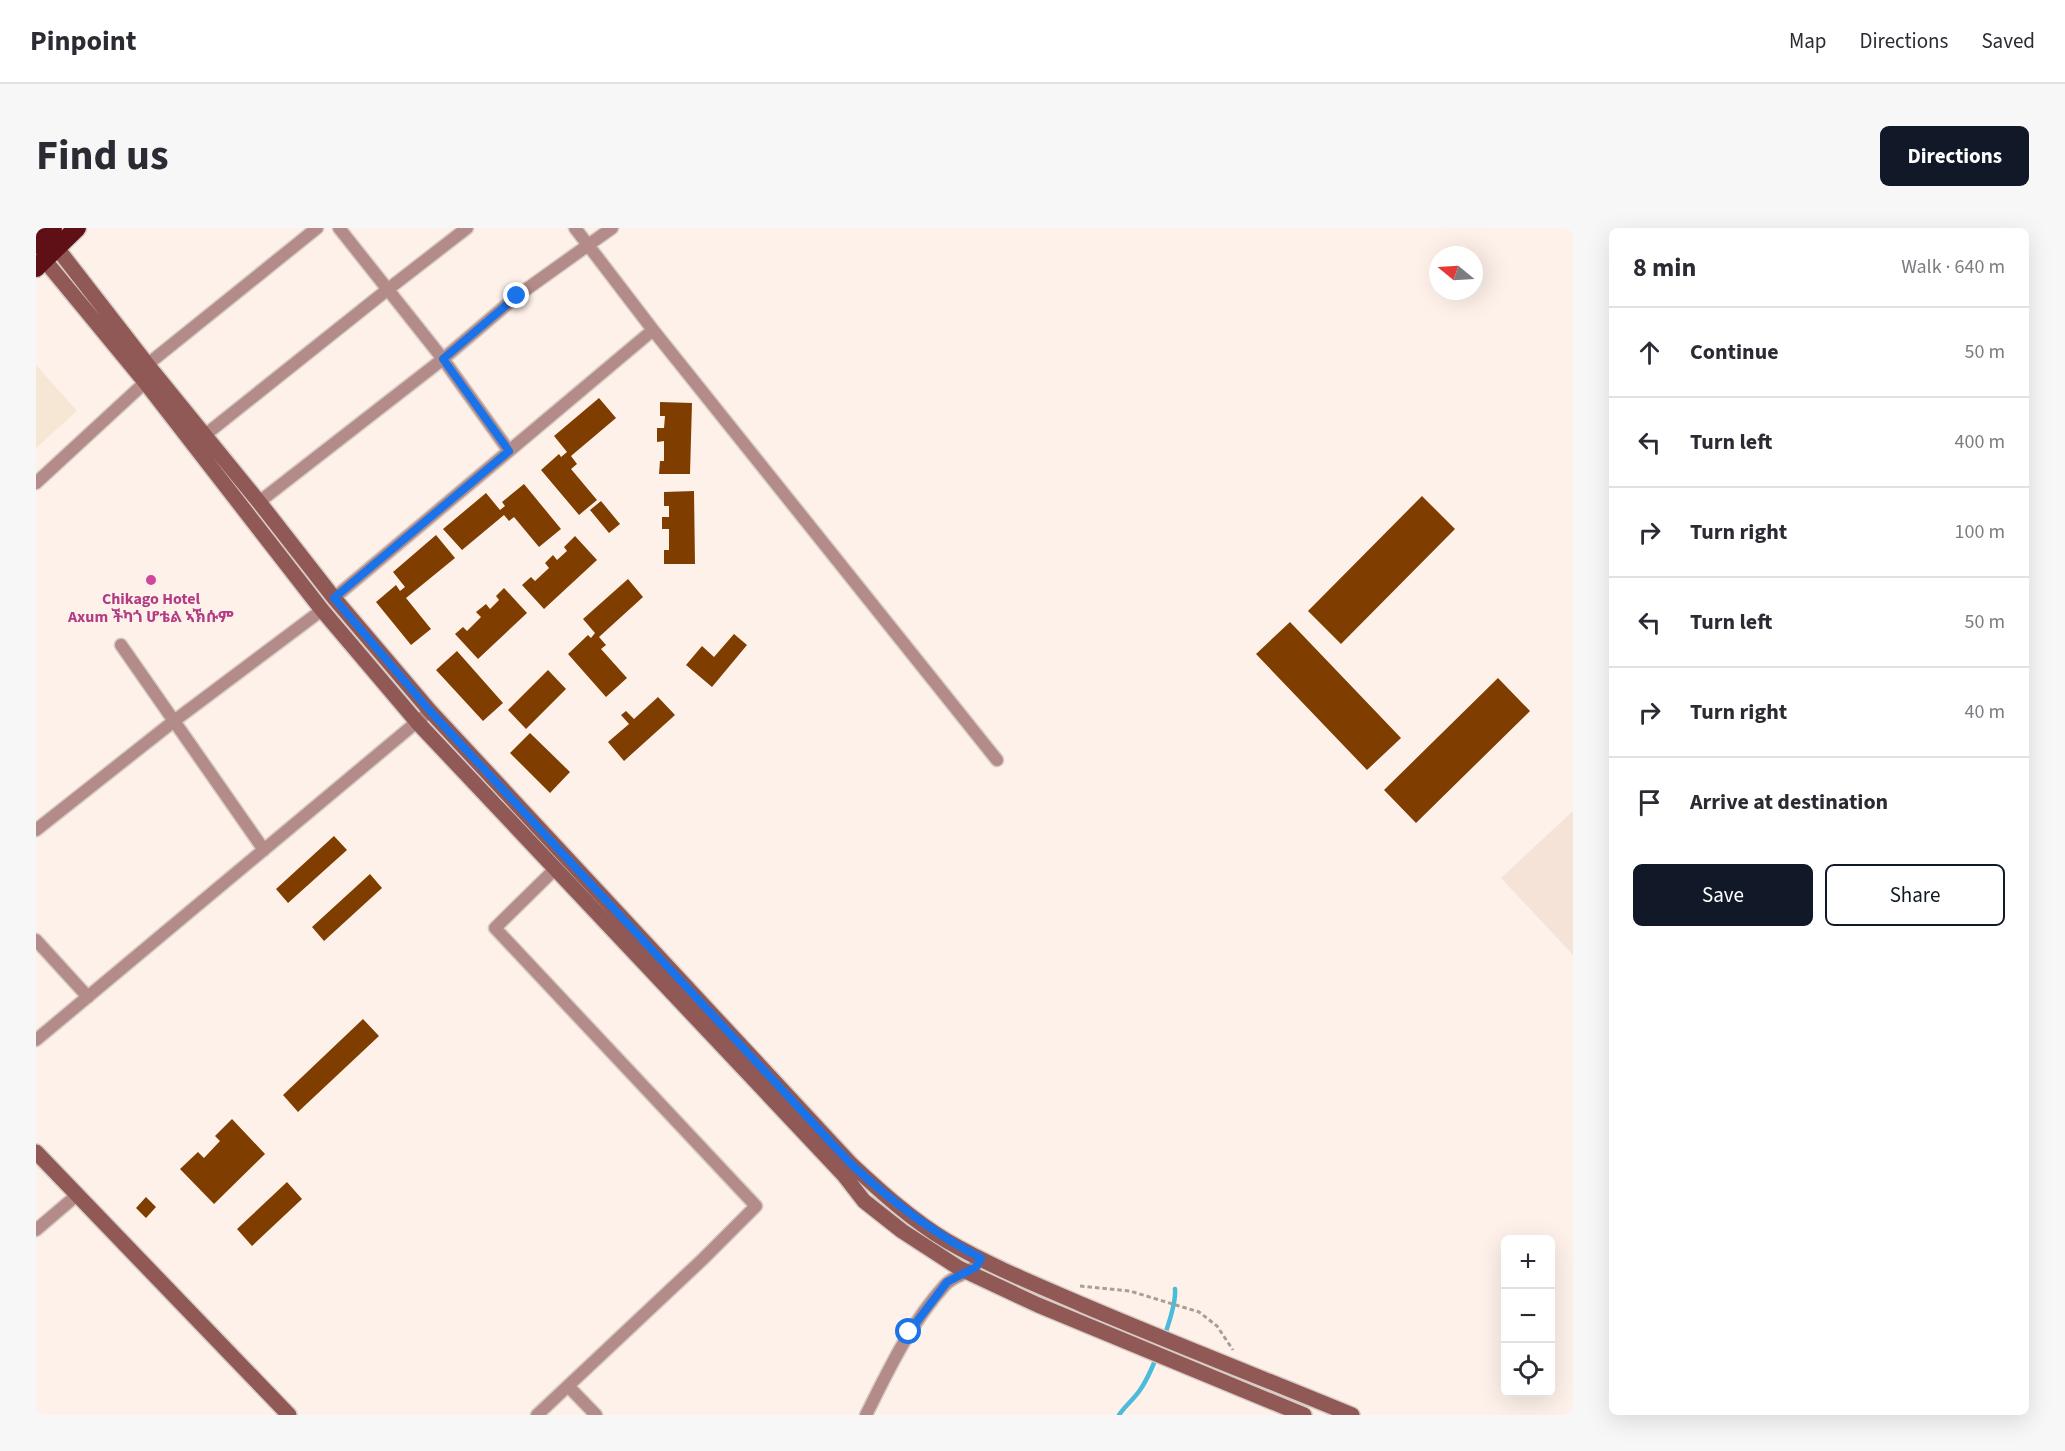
<!DOCTYPE html>
<html lang="en">
<head>
<meta charset="utf-8">
<style>
	:root { --surface:#fff; --page:#f7f7f7; --text:#2b2b33; --muted:#7c7c81; --line:#e1e1e2; --accent:#111827 }
	body { margin:0; font-family:"Source Sans 3","Noto Sans Ethiopic",sans-serif; background:var(--page); color:var(--text) }
	.controls { position:absolute; right:18px; bottom:18px; display:grid; overflow:hidden; border-radius:9px; box-shadow:0 6px 24px #0002 }
	.controls button { width:54px; height:54px; display:grid; place-items:center; padding:0; border:0; border-bottom:2px solid var(--line); background:var(--surface); color:var(--text); font:30px sans-serif }
	.compass { position:absolute; left:1393px; top:18px; width:54px; height:54px; border-radius:50%; background:var(--surface); box-shadow:0 6px 24px #0002; rotate:288deg }
	.stop { position:absolute; width:18px; height:18px; margin:-14px; border:4px solid #1a73e8; border-radius:50%; background:#fff }
	.stop.end { background:#1a73e8; border-color:#fff; box-shadow:0 2px 6px #0008 }
	.list { margin:0; padding:0; list-style:none }
	h2 { display:flex; justify-content:space-between; align-items:center; height:78px; margin:0; padding:0 24px; font-size:26px }
	h2 small { font-size:20px; font-weight:400; color:var(--muted) }
	.list li { display:grid; grid-template-columns:39px 1fr auto; gap:18px; align-items:center; box-sizing:border-box; height:90px; padding:0 24px; border-top:2px solid var(--line) }
	.list b { display:block; font-size:22px; white-space:nowrap }
	.list em { font-size:20px; font-style:normal; color:var(--muted) }
	.actions { display:flex; gap:12px; padding:18px 24px }
	.actions a { flex:1; padding:14px 0; border:2px solid var(--accent); border-radius:9px; text-align:center; font-size:21px; color:var(--accent) }
	.actions .main { background:var(--accent); color:#fff }
	.icon { flex:none; width:33px; height:33px; fill:none; stroke:currentColor; stroke-width:2; stroke-linecap:round; stroke-linejoin:round }
	.map { position:relative; flex:none; width:1537px; height:1187px; overflow:hidden; border-radius:9px }
	header { display:flex; align-items:center; gap:36px; box-sizing:border-box; height:84px; padding:0 30px; background:var(--surface); border-bottom:2px solid var(--line) }
	header strong { font-size:28px }
	nav { display:flex; gap:33px; margin-inline-start:auto; font-size:21px }
	.intro { display:flex; align-items:center; justify-content:space-between; box-sizing:border-box; height:144px; padding:0 36px }
	h1 { margin:0; font-size:42px }
	.button { padding:15px 27px; border-radius:9px; background:var(--accent); color:#fff; font-size:21px; font-weight:700 }
	main { display:flex; gap:36px; padding:0 36px }
	aside { flex:1; background:var(--surface); border-radius:9px; box-shadow:0 6px 24px #0002 }
	.map>svg:first-child { display:block }
	.commercial { fill:#f6e7d4 }
	.built { fill:#f6e3d7 }
	.lines { fill:none; stroke-linecap:round; stroke-linejoin:round }
	.stream { stroke:#4abbda; stroke-width:4.5 }
	.building { fill:#7f3e00 }
	.street-casing { stroke:#d8cdc6; stroke-width:15 }
	.secondary-casing { stroke:#d8cdc6; stroke-width:18 }
	.highway-casing { stroke:#d8cdc6; stroke-width:21 }
	.path { stroke:#a89f99; stroke-width:3; stroke-dasharray:4.5 3; stroke-linecap:butt }
	.street { stroke:#b38b88; stroke-width:12 }
	.secondary { stroke:#915956; stroke-width:15 }
	.highway { stroke:#5e1016; stroke-width:18 }
	.route { stroke:#1a73e8; stroke-width:8 }
	.hotel-dot { fill:#d1479c; stroke:#fdf1e9; stroke-width:2 }
	.labels { text-anchor:middle; dominant-baseline:central; stroke-width:6; stroke-linejoin:round; paint-order:stroke }
	.hotel-label { font-size:16px; font-weight:bold; fill:#b23c85; stroke:#fdf1e9 }
</style>
</head>
<body>
<header>
<strong>Pinpoint</strong>
<nav><a>Map</a><a>Directions</a><a>Saved</a></nav>
</header>
<div class="intro"><h1>Find us</h1><a class="button">Directions</a></div>
<main>
<div class="map">
<svg width="1537" height="1187" viewBox="0 0 1537 1187">
	<rect width="100%" height="100%" fill="#fdf1e9"/>
	<path class="commercial" d="M0,137L41,183L0,220Z"/>
	<path class="built" d="M1537,583V727L1465,650Z"/>
	<g class="lines">
		<path class="stream" d="M1083,1187C1089,1178 1098,1171 1104,1162C1116,1145 1141,1081 1139,1061"/>
	</g>
	<path class="building" d="M563,170L580,190L535,228L541,236L535,241L561,272L543,287L505,242L523,226L525,229L531,224L518,208Z
		M624,174L656,175L654,246H623L624,233H628V213L621,214V200H628L629,188H624Z
		M488,256L525,301L503,319L478,289L473,293L468,287L426,322L407,301L450,265L464,282L469,278L466,274Z
		M658,263L659,336H628V322H633V301H626V289H633V278H628V264Z
		M1386,268L1419,301L1305,416L1272,383Z
		M565,273L584,296L573,305L554,282Z
		M400,307L419,330L370,370L395,401L375,417L340,374L360,357L364,363L369,359L357,344Z
		M539,308L561,332L508,381L486,357L495,349L499,353L513,340L509,335L517,327L521,332L531,323L528,319Z
		M592,351L607,369L563,409L570,417L565,421L591,450L570,469L532,426L552,407L555,410L559,405L547,391Z
		M468,360L491,385L442,431L419,406L427,399L431,403L445,389L440,384L450,376L454,381L463,372L460,368Z
		M1254,394L1365,510L1331,542L1220,426Z
		M698,406L711,417L676,459L650,437L666,418L678,429Z
		M421,423L467,475L447,493L400,442Z
		M512,442L530,461L490,501L472,482Z
		M1462,450L1494,483L1380,595L1348,562Z
		M622,469L639,487L588,533L572,514L593,496L585,487L590,483L598,491Z
		M494,505L534,544L514,565L474,525Z
		M298,608L311,622L252,675L240,661Z
		M334,646L346,660L288,713L276,699Z
		M327,791L343,808L262,884L247,867Z
		M196,891L229,926L178,976L144,941L162,924L168,930L184,913L179,908Z
		M251,954L266,971L216,1018L201,1001Z
		M110,969L120,979L110,990L100,980Z"/>
	<g class="lines">
		<g class="street-casing">
			<path id="street" d="M303,0L407,131L473,223
				M539,0L617,102L961,532
				M112,136L281,0
				M169,207L351,62L431,0
				M0,255L116,148
				M223,274L407,131L481,68L576,0
				M298,370L617,102
				M85,417L228,622
				M0,602L138,493L286,382
				M0,712L52,769
				M0,812L394,483
				M0,1002L41,967
				M532,1158L560,1187
				M501,1187L667,1031L720,978L459,700L519,641
				M830,1187C853,1141 874,1096 909,1057C920,1045 935,1048 945,1030"/>
		</g>
		<g class="secondary-casing">
			<path id="secondary" d="M14,11L118,145L223,274L298,370L394,483L815,936C845,964 876,992 911,1013C954,1038 1001,1057 1047,1077C1136,1115 1226,1150 1316,1187
				M1,23L109,154L286,382L381,494L807,946L828,973L866,1003L923,1040L1002,1077L1268,1187
				M0,924L253,1187"/>
		</g>
		<g class="highway-casing">
			<path id="highway" d="M0,17L17,0
				M0,40L41,0"/>
		</g>
		<path class="path" d="M1044,1058L1094,1063L1163,1084L1181,1098L1197,1122"/>
		<use href="#street" class="street"/>
		<use href="#secondary" class="secondary"/>
		<use href="#highway" class="highway"/>
	</g>
	<g class="lines">
		<path class="route" d="M481,68L407,131L473,223L298,370L394,483L815,936C855,973 896,1005 945,1030L940,1039L911,1054L873,1104"/>
	</g>
	<circle class="hotel-dot" cx="115" cy="352" r="6"/>
	<g class="labels">
		<g class="hotel-label">
			<text x="115" y="371">Chikago Hotel<tspan x="115" dy="18">Axum ችካጎ ሆቴል ኣኽሱም</tspan></text>
		</g>
	</g>
</svg>
<div class="controls">
<button>+</button>
<button>−</button>
<button><svg class="icon" aria-label="locate" viewBox="0 0 24 24"><circle cx="12" cy="12" r="6"/><path d="M12 2v4M12 18v4M2 12h4M18 12h4"/></svg></button>
</div>
<svg class="compass" viewBox="-18 -18 36 36"><path d="M0-13l5 13h-10z" fill="#e53935"/><path d="M0 13l5-13h-10z" fill="#7c7c81"/></svg>
<div class="stop" style="left:873px;top:1104px"></div>
<div class="stop end" style="left:481px;top:68px"></div>
</div>
<aside>
<h2>8 min<small>Walk · 640 m</small></h2>
<ul class="list">
<li><svg class="icon" aria-label="ahead" viewBox="0 0 24 24"><path d="M12 20V5M6 11l6-6 6 6"/></svg><div><b>Continue</b></div><em>50 m</em></li>
<li><svg class="icon" aria-label="left" viewBox="0 0 24 24"><path d="M17 20v-9H6M10 6l-5 5 5 5"/></svg><div><b>Turn left</b></div><em>400 m</em></li>
<li><svg class="icon" aria-label="right" viewBox="0 0 24 24"><path d="M7 20v-9h11M14 6l5 5-5 5"/></svg><div><b>Turn right</b></div><em>100 m</em></li>
<li><svg class="icon" aria-label="left" viewBox="0 0 24 24"><path d="M17 20v-9H6M10 6l-5 5 5 5"/></svg><div><b>Turn left</b></div><em>50 m</em></li>
<li><svg class="icon" aria-label="right" viewBox="0 0 24 24"><path d="M7 20v-9h11M14 6l5 5-5 5"/></svg><div><b>Turn right</b></div><em>40 m</em></li>
<li><svg class="icon" aria-label="arrive" viewBox="0 0 24 24"><path d="M6 21V4h12l-3 4 3 4H6"/></svg><div><b>Arrive at destination</b></div></li>
</ul>
<div class="actions"><a class="main">Save</a><a>Share</a></div>
</aside>
</main>
</body>
</html>
